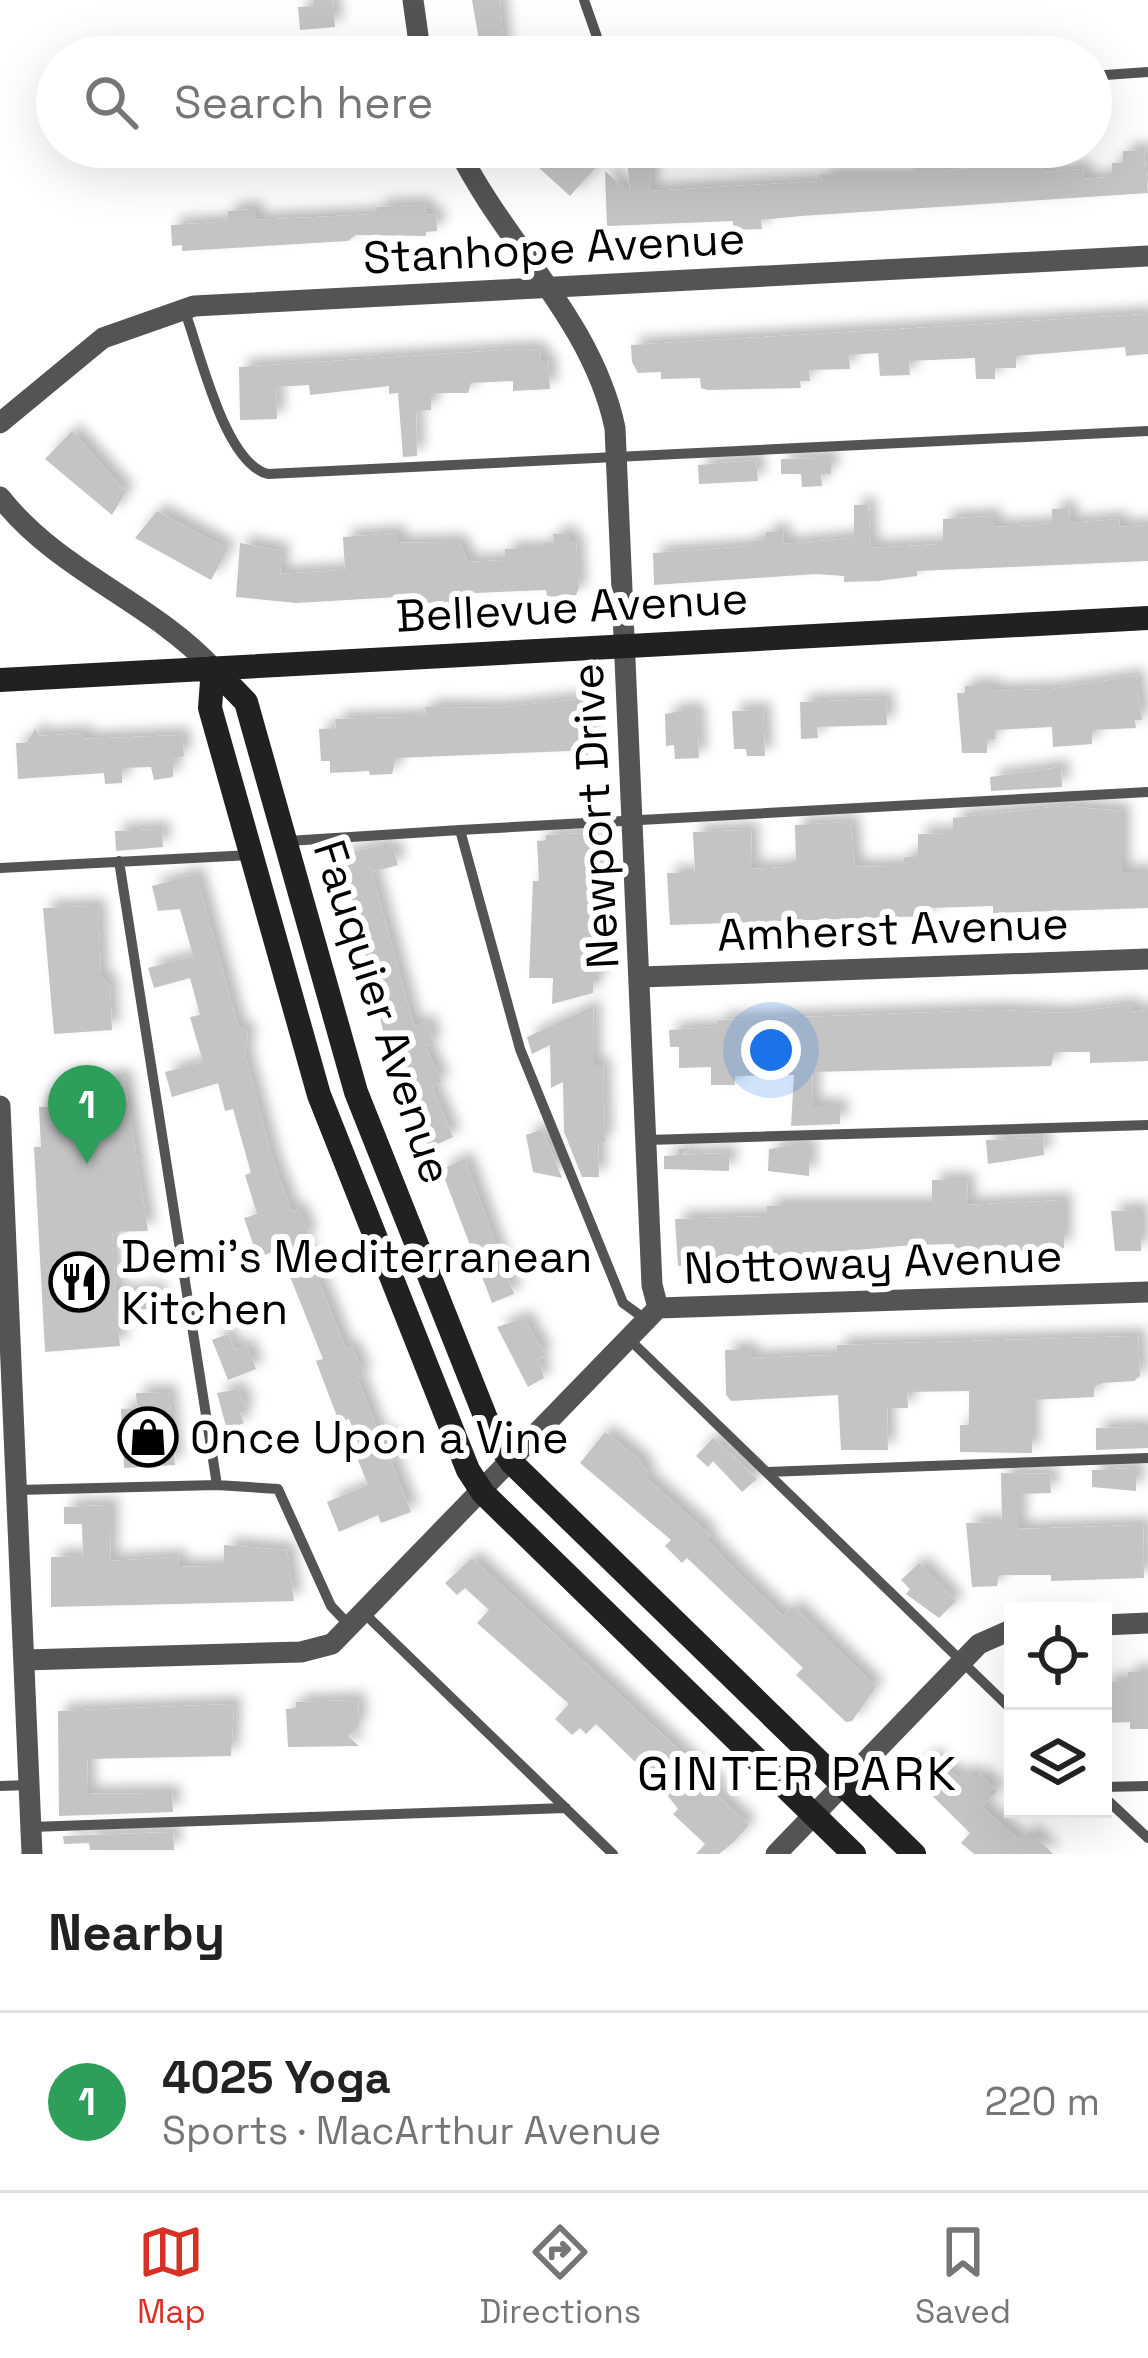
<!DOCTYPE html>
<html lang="en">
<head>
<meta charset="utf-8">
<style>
	:root { --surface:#fff; --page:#f6f6f6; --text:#222; --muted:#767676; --line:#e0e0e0; --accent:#d93025 }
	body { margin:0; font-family:"Space Grotesk",sans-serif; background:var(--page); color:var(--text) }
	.controls { position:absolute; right:36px; bottom:36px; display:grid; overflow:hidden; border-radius:0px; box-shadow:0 12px 48px #0002 }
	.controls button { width:108px; height:108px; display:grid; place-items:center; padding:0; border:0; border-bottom:3px solid var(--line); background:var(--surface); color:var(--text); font:60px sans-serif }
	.you { position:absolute; left:771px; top:1050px; width:42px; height:42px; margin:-30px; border:9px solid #fff; border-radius:50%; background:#1a73e8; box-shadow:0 0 0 18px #1a73e833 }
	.badge { display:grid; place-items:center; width:78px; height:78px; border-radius:50%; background:var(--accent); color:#fff; font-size:39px; font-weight:700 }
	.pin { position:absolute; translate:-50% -99px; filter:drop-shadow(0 3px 6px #0008) }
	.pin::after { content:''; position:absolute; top:63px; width:42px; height:36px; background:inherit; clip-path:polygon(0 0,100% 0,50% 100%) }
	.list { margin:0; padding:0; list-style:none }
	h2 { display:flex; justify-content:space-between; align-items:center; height:156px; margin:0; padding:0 48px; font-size:51px }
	h2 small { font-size:39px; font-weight:400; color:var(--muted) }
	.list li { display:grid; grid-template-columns:78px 1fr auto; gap:36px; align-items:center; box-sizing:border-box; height:180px; padding:0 48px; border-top:3px solid var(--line) }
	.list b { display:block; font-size:45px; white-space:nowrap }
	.list p { margin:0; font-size:39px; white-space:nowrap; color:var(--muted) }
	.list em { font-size:39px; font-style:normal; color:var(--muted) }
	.icon { flex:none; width:66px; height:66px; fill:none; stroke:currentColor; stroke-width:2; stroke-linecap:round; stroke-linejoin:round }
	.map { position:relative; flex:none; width:1148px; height:1854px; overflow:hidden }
	.search { position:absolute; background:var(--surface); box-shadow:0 12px 48px #0002; left:36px; right:36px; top:36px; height:132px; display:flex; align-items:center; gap:30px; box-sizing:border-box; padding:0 42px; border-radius:66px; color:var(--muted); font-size:45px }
	.sheet { height:336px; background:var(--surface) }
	nav { display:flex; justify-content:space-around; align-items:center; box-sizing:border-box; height:168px; border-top:3px solid var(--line); background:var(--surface); font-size:33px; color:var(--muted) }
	nav a { display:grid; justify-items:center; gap:6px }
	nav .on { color:var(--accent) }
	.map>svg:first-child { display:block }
	.building { fill:#c4c4c4; filter:url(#shadow) }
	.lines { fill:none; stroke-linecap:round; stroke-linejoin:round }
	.lane { stroke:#545454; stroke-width:10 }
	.street { stroke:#545454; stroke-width:21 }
	.secondary { stroke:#212121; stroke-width:24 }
	.labels { text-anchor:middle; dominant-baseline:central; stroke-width:12; stroke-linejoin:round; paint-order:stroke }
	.street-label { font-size:45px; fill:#000; stroke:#fff }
	.poi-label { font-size:45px; fill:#000; stroke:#fff; text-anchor:start }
	.neighbourhood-label { font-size:48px; letter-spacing:3px; fill:#000; stroke:#fff }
</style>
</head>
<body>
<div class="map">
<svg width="1148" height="1854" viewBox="0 0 1148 1854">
	<defs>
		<filter id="shadow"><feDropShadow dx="8" dy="-8" stdDeviation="6" flood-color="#0004"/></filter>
	</defs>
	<rect width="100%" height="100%" fill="#fff"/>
	<path class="building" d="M314,0H333L335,27L300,30L298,7L314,6Z
		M472,0H500L504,57H482Z
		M516,147H579L598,165L570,196Z
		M626,147H649L651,191L822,181L821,175H913V167L944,166V171L1043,159L1044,172L1083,169L1084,179L1111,177L1112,163H1123V151L1144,150L1148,193L801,216L761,220L762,229L733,230V221L607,226L605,171L630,194Z
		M425,205L426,215L436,214L437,231L426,232V236L356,235L348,241L182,251V245L172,246L171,225L220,222L228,220V211L256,209V220L377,214V207Z
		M1148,314V354L1126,356L1125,347L1016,356V368H995V379H976L975,358L909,361L910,375L880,376L878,353L849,355L850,369L809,370L810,381H800L801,388L708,390L701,388L700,378L661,379V372L638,373L632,362L631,345Z
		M520,349L540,350L541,361H548L550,389L513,391V381L471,383L468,393H431V410L416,411L417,456L403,457L398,393L389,394V386L310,395L309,385L276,387L277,419L240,420L239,367Z
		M72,431L126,492L112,515L45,459Z
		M831,458V474H821L822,486L802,487L801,474H781V459Z
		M756,460L758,481L699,484L698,465Z
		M854,505H868L871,548L943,544V519L994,516V527L1042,525L1052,522V509L1069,508L1070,523L1119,519L1120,527L1148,525V561L917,571V576L878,581L844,582V576L816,574L654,585L653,553L752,546L751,541L766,540V532L783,531L784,544L854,538Z
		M157,511L228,549L211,580L135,538Z
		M398,533V543L459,542L468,562L505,560V549H544V543H554L553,534H570V543L576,542L579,588L576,595L547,597L546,590L452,594V602L398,604V597L296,603L236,597L240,543L282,551L280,574L345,570L343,537Z
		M1136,676L1142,720H1135L1136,728L1092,730V744L1053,747L1052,727L995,730V739H987V753H962L957,693H965V686H993V691L1053,689Z
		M589,698L588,756H570V751L396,758L392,774L370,775L369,771L330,773V761H321L319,729L336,728L335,719L416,717L426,713L425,707L495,708Z
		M886,699L887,725L817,727L818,738L801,739L800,702Z
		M690,709L697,713L699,758L675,759L674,745L666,746L665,714Z
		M763,710L765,756H747L746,749H734L732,711Z
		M35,729L40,736L84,733V739L182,735L184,756L173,760V777L154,780L151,767L122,768V783L105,784L104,773L18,779L16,743H26Z
		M1061,767L1062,787L991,791L990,777Z
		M1063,806L1122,811V872H1148V908L993,913V906L930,908V916L670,925L667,873H695L693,832L751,830L752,869L789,867V862L796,861L795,825L851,822L855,867L904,866V857L918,856V834L953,833V818Z
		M162,829L163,847L116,851L115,831Z
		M588,833V845H596L599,981H593V993L552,1004L553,978H529L533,881H539L537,841L546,840V835Z
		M382,845L383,850L393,847L398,865L372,872L414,1026L428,1022L434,1044L425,1046L442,1082L432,1087L453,1137L429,1148L394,1076L341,855Z
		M196,874L238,1026L248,1033L245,1055L273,1161L292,1212L298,1209L310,1236L302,1239L346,1350L352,1347L364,1375L357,1377L380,1437L389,1434L399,1458L391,1461L411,1512L381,1523L378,1515L339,1532L327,1502L368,1485L355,1453L361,1450L349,1419L339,1422L316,1361L323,1359L289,1274L282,1277L272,1252L258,1258L244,1218L257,1214L245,1175L251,1173L233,1109L225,1111L218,1083L172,1097L165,1072L203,1062L190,1017L200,1015L190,978L154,988L148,968L193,956L180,909L158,911L152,886Z
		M98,906L101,976L110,986L112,1030L54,1034L43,908Z
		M1131,1005L1132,1012L1148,1010V1061L1090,1063V1052H1055L1051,1066L812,1072L813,1106H840V1124L791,1126L794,1075L735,1076V1085H711V1067L679,1068V1047H670L669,1030L718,1027V1020L995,1010L1064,1013Z
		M593,1006L594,1065H603L605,1142H598L599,1177H582L564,1132L563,1082L551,1088L550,1045L532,1054L527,1037Z
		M124,1077L148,1231L112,1232L116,1292L158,1290L159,1309L117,1310L120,1346L45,1352L34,1147H41L39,1107L104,1104L102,1078Z
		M537,1131H543L562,1178L533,1172L526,1135Z
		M1043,1138L1044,1155L988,1164L986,1140Z
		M793,1145H809V1176L768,1171L769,1149Z
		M679,1149H690L682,1155L729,1153V1171L664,1169V1156L679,1155Z
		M465,1159L514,1294L492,1303L441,1169Z
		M932,1180H967L968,1205L1064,1200V1248L957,1255L954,1244L912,1245L678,1266L675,1219L767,1216V1206L784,1205H932Z
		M1141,1210V1251H1115L1111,1211Z
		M524,1318L545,1355L538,1359L544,1378L528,1387L497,1327Z
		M228,1334L235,1350L246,1345L256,1369L228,1380L212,1340Z
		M1138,1336L1140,1376L1134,1381L1103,1383L1094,1387V1397L1032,1400V1453L960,1452V1425H969V1391L907,1392L908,1408H887L888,1450H841L838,1395L731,1401L726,1395L725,1350H750L751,1358L837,1355V1345Z
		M238,1389L247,1410L240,1413L244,1423L227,1430L217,1393Z
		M169,1392L175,1465L124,1468L121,1409L137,1408L136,1393Z
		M1148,1427V1448L1096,1450V1428Z
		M605,1432L640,1460L648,1473L645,1477L710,1535L706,1539L741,1576L783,1616L793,1606L876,1687L852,1721L846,1722L796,1675L803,1668L687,1558L682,1563L665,1546L671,1540L580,1463Z
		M713,1438L757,1479L742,1492L713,1461L708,1467L696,1456Z
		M1136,1468V1491L1092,1487V1470Z
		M1001,1473L1050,1474L1051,1493L1019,1494V1529L1143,1525L1144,1578L1051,1581V1575H999L997,1586L972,1587L966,1523L1002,1522Z
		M111,1505L110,1561L178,1557L179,1567L224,1566V1545L287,1550L294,1601L51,1607V1557L83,1556L82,1524H64V1507Z
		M472,1558L720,1788L715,1793L749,1825L734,1842L719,1854H696L705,1844L673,1814L678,1809L661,1787L596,1724L586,1734L580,1728L572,1735L555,1719L569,1704L477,1623L489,1610L465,1588L457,1595L445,1583Z
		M919,1563L956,1601L939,1618L906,1594L910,1589L901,1580Z
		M1128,1672H1148V1729H1130V1722L1103,1723V1682L1128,1681Z
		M358,1700L359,1726L348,1736L359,1746L288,1747L286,1709L296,1708V1702Z
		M234,1704L231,1756L87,1759L88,1794L172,1793L173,1812L59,1816L58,1711Z
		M930,1756L959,1778L966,1771L975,1779L980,1774L997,1791L982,1807L1020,1841L1030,1831L1053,1854H974L961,1843L970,1833L911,1775Z
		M173,1832L174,1850H90L89,1843L64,1844L63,1836Z"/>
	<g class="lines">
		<path class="lane" d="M584,0L604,57
			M1091,76L1148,72
			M184,309C200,351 224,463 268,474L1148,431
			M460,830L1148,792
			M288,841L460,830L520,1049L623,1303L645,1319
			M119,861L217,1485
			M0,868L251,855
			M648,1140L1148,1125
			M631,1341L1013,1711
			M767,1472L1148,1458
			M18,1490L217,1485L278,1489L331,1606L349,1625
			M366,1615L613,1854
			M0,1786L30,1785
			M1103,1787L1148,1786
			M1103,1796L1148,1838
			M32,1827L566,1808"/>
		<path class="street" d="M413,0L421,57
			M457,147C504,244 592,319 615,428L652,1285L658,1308
			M0,423L103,338L194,306L1148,256
			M0,497C59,572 149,600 213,668
			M641,977L1148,959
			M0,1106L32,1854
			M1103,1625L1148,1623
			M25,1660L301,1652L332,1644L658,1308L1148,1292
			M776,1854L979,1644L1013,1629"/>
		<path class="secondary" d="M213,668L246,702L356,1092L493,1436L512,1463L914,1854
			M213,668L210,708L319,1095L468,1470L483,1493L854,1854
			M0,680L1148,618"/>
	</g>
	<defs>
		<g id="restaurant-ring" transform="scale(3)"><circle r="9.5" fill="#fff" stroke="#000" stroke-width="1.5"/><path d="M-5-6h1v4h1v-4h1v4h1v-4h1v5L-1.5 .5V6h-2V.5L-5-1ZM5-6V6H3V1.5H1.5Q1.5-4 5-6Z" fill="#000"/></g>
		<g id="shop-ring" transform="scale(3)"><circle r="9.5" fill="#fff" stroke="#000" stroke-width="1.5"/><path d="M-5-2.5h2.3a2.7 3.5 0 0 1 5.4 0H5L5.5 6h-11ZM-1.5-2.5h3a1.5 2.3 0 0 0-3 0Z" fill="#000"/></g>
	</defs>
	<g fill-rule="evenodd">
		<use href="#restaurant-ring" x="79" y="1282"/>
		<use href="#shop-ring" x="148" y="1437"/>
	</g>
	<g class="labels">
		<g class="street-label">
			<text transform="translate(554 248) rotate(-3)">Stanhope Avenue</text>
			<text transform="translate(572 607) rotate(-3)">Bellevue Avenue</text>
			<text transform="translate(595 816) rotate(-93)">Newport Drive</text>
			<text transform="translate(893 929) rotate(-2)">Amherst Avenue</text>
			<text transform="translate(383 1012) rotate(72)">Fauquier Avenue</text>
			<text transform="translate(873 1262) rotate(-2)">Nottoway Avenue</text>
		</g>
		<g class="poi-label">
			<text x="121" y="1256">Demi's Mediterranean<tspan x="121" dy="52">Kitchen</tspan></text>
			<text x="190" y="1437">Once Upon a Vine</text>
		</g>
		<g class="neighbourhood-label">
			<text x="798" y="1773">GINTER PARK</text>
		</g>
	</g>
</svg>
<div class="controls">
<button><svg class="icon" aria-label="locate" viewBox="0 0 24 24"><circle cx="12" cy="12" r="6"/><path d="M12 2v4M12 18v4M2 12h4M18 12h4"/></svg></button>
<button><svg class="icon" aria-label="layers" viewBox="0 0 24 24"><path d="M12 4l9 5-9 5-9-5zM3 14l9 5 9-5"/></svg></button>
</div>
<div class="you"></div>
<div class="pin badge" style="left:87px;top:1164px;background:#2e9e5b">1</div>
<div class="search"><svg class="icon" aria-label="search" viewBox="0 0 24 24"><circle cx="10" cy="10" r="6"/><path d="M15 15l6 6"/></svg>Search here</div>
</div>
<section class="sheet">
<h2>Nearby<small></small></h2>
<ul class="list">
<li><span class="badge" style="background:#2e9e5b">1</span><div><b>4025 Yoga</b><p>Sports · MacArthur Avenue</p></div><em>220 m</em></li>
</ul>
</section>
<nav>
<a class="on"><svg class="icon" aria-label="map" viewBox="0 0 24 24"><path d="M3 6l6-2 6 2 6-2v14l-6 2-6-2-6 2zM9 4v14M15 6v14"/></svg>Map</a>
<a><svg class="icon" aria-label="directions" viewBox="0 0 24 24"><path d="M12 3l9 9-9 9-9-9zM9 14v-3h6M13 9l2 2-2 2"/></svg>Directions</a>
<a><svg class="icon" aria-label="saved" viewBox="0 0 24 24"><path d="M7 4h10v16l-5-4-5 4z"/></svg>Saved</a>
</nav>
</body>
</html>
